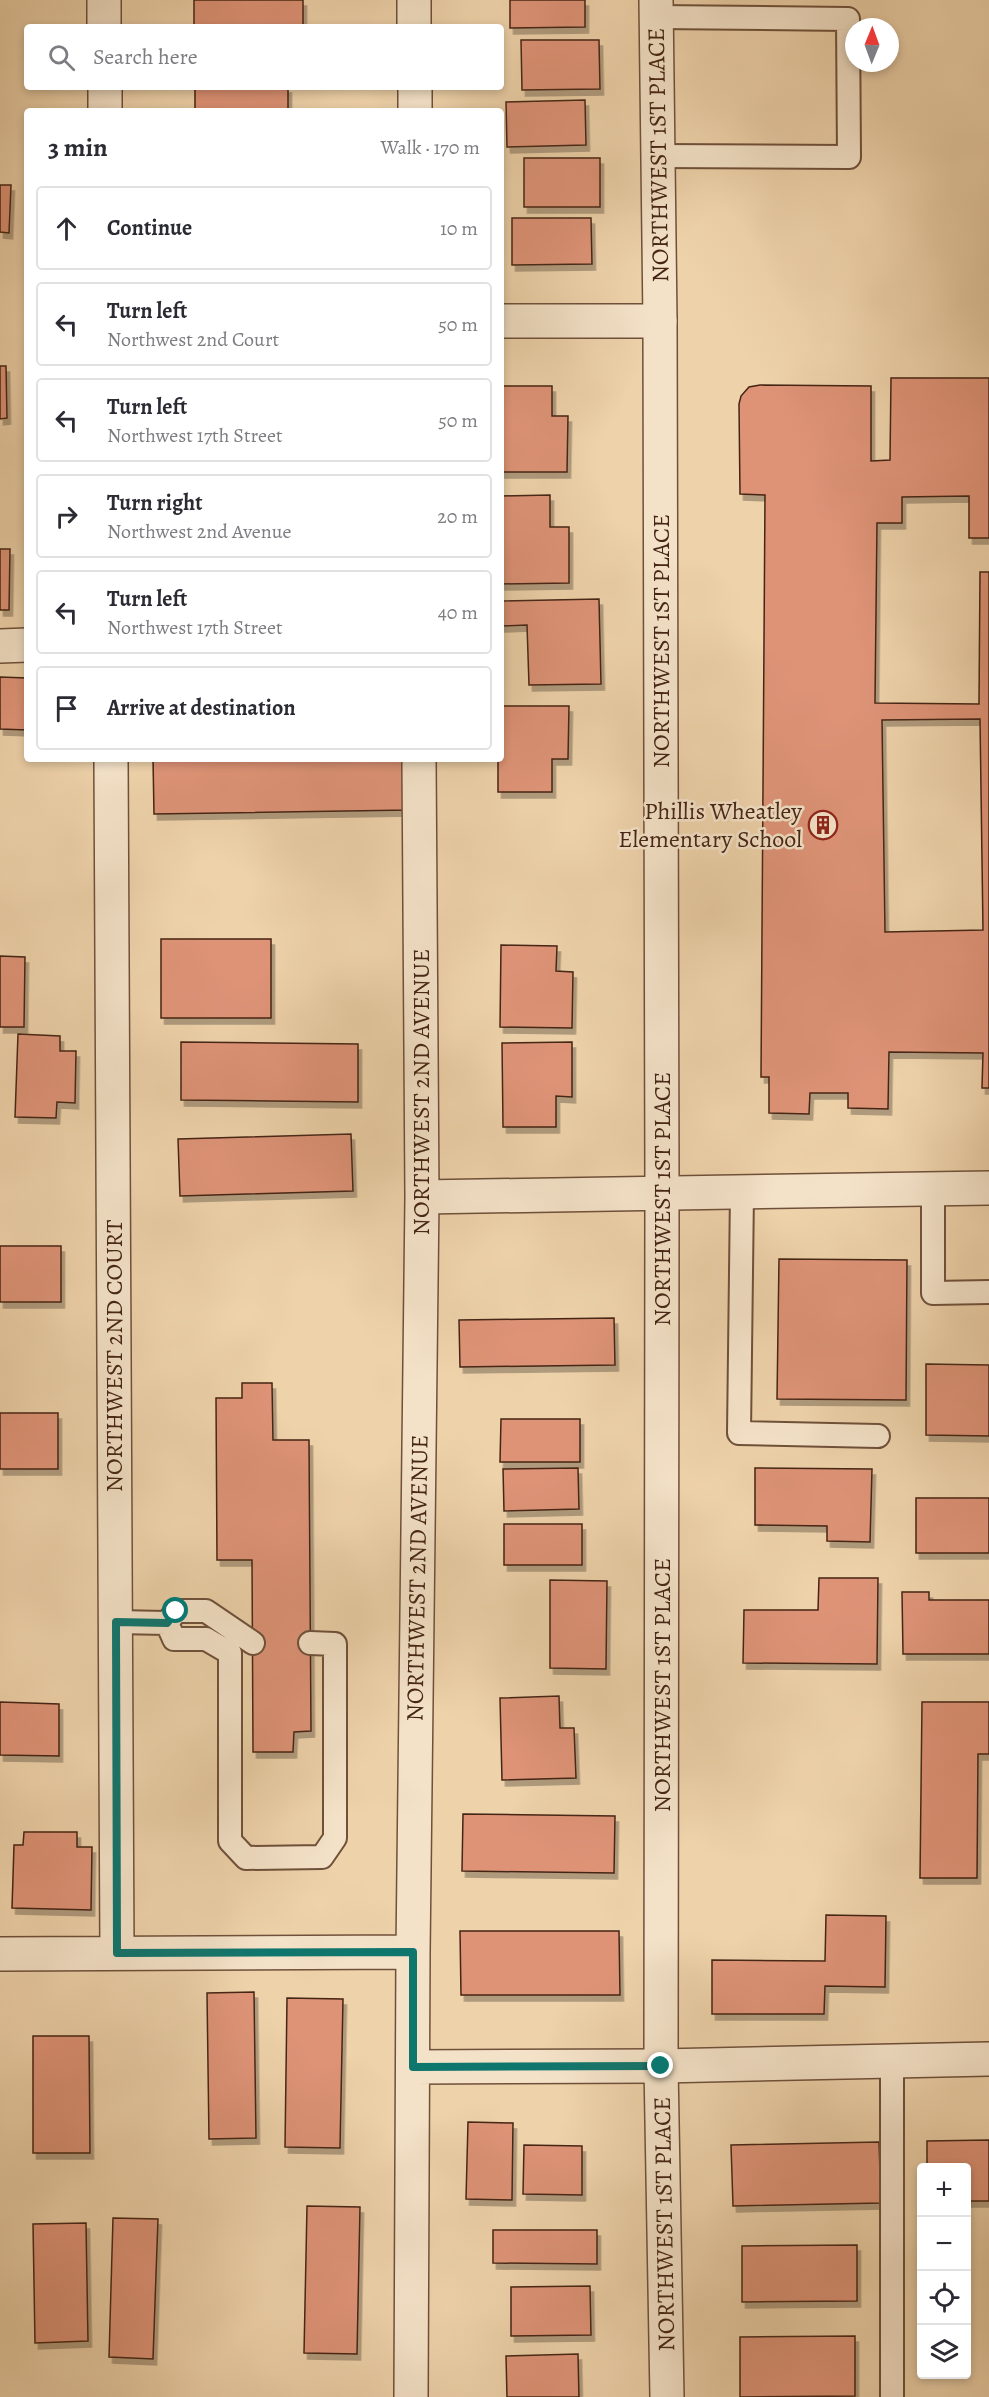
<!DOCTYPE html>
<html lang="en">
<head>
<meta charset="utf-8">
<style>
	:root { --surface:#fff; --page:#f2f2f3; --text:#2b2b33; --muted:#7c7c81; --line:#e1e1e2 }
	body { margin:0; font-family:Alegreya,serif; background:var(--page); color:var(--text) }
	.controls { position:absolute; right:18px; bottom:18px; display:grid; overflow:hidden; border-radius:6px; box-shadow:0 3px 9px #0003 }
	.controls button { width:54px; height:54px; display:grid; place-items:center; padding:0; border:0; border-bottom:2px solid var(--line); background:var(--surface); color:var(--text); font:30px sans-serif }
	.compass { position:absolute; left:845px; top:18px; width:54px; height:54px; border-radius:50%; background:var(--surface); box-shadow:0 3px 9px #0003; rotate:1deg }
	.stop { position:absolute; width:18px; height:18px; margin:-14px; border:4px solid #0f766e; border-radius:50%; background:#fff }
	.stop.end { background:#0f766e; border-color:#fff; box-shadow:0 2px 6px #0008 }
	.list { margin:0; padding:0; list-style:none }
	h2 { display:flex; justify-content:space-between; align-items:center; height:78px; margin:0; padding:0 24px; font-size:26px }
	h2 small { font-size:20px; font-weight:400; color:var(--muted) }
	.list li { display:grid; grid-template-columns:39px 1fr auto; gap:18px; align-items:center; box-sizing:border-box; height:84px; margin:0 12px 12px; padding:0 12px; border:2px solid var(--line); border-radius:6px }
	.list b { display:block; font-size:22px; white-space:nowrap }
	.list p { margin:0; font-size:20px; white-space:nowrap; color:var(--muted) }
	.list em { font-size:20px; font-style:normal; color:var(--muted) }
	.icon { flex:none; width:33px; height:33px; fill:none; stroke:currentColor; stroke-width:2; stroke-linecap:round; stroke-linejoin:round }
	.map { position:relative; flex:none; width:989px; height:2397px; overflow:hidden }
	.search { position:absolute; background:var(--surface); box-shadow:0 3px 9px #0003; left:24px; top:24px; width:480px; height:66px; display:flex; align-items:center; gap:15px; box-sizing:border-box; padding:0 21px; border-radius:6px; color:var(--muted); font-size:22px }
	.panel { position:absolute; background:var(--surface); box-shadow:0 3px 9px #0003; left:24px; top:108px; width:480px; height:654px; border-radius:6px }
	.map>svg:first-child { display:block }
	.building { fill:#de9377; stroke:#452515; stroke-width:1.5; fill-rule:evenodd; filter:url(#shadow) }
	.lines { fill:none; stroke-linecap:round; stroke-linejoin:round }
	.service-casing { stroke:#6f503a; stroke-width:26 }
	.minor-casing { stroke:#6f503a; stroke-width:36 }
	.tertiary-casing { stroke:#6f503a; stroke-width:36 }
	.service { stroke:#f4e2c8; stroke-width:22 }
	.minor { stroke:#f4e2c8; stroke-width:33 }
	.tertiary { stroke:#f4e2c8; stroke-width:33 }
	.route { stroke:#0f766e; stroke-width:8 }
	.labels { text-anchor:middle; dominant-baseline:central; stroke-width:5; stroke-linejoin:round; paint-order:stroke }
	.street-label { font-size:24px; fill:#452515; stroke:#f4e2c8 }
	.poi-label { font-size:24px; fill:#452515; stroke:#f4e2c8; text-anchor:end }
</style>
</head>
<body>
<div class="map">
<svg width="989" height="2397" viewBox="0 0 989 2397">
	<defs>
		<filter id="shadow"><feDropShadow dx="3.5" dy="6" stdDeviation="0" flood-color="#0004"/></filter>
	</defs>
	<rect width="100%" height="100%" fill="#eed2aa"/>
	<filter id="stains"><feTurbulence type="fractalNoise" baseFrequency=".00333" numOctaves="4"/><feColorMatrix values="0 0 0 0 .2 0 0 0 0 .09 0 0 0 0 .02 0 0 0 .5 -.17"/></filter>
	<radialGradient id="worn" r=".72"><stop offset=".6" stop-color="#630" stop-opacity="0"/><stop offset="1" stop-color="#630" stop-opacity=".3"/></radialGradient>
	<path class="building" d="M194,0H303V27H194Z
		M510,0H585V27L510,28Z
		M521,40H599L600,89L522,90Z
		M195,87H288V111H195Z
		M585,100L586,145L507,147L506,102Z
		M524,158H600V207H524Z
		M0,185H11L9,233L0,232Z
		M512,218H591L592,264L512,265Z
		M0,366H6L7,418L0,419Z
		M891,378H989V538H969V496L902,497V523H877L875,703L979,704L980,572H989V1088H982L983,1053L889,1052L888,1109L848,1108V1093H810L809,1114L769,1113V1077H761L765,495L740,494L739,404L741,396L749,387L760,385L871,386V461L890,460ZM980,719L983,930L885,932L882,720Z
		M501,386H552V416H568L567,472H501Z
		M550,495V527H569V583L501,584V496Z
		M0,549H10L9,610H0Z
		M599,599L601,684L529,685L527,625L501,626V601Z
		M0,677L27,678V730L0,729Z
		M501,706H569L568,759H552V792H498V759H501Z
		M153,759H410V810L154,814Z
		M161,939H271V1018H161Z
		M501,945L557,946L556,971L573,972L572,1028L500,1027Z
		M0,956L25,957L24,1027H0Z
		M18,1034L60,1036V1051H76L75,1103L57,1102L56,1118L15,1117Z
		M181,1042L358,1044V1102L181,1100Z
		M572,1042V1097L556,1096V1127H503L502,1043Z
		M351,1134L353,1191L180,1196L178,1139Z
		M0,1246H61V1302H0Z
		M779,1259L907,1260L906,1400L777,1399Z
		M614,1318L615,1365L460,1367L459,1320Z
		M926,1364L989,1365V1436L926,1435Z
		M242,1383H272L273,1440H309L311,1731L294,1732L293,1752H253L252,1560H217L216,1398H242Z
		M0,1413H58V1469H0Z
		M501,1419H580V1462H500Z
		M578,1468L579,1509L504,1511L503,1469Z
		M755,1468L872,1469L870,1542L827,1541V1526L755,1525Z
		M916,1498H989V1553H916Z
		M504,1524H582V1565H504Z
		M819,1578H878L877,1664L743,1663L744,1610H818Z
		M550,1580L607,1581L606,1669L550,1668Z
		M902,1592H929V1600H989V1654H903Z
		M559,1696L560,1728H574L576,1778L502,1780L500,1698Z
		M0,1702L59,1704V1756L0,1755Z
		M922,1702H989V1754H978L977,1878H920Z
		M463,1814L615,1816L614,1873L462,1871Z
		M24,1832H77V1847H92L91,1910L12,1908L14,1845H23Z
		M826,1915L886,1916L885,1987L825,1986L824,2014H712V1960L825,1961Z
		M460,1931H619L620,1995H461Z
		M254,1992L256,2138L209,2139L207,1993Z
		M287,1998L343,1999L340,2148L285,2147Z
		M33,2036H89L90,2153H33Z
		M468,2122L513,2123L512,2200L466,2199Z
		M989,2140V2201H966V2168H927V2141Z
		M879,2142L881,2203L733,2206L731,2145Z
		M524,2145L582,2146V2195L523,2194Z
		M307,2206L360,2207L357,2354L304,2353Z
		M113,2218L158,2219L153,2359L109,2357Z
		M86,2223L88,2341L35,2343L33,2224Z
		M493,2230H597V2264L493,2263Z
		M857,2245V2301L742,2302V2246Z
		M590,2286L591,2335L511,2336V2287Z
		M855,2336V2396L740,2397V2337Z
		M578,2354L579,2397H507L506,2356Z"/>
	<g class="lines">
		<g class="service-casing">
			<path id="service" d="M657,17L848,19L849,157L658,156
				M933,1189V1293L989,1292
				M742,1192L739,1433L878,1436
				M116,1622L167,1623
				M230,1653V1841L246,1858L322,1857L335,1838V1644L310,1643
				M230,1653L206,1639H174L167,1623L176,1611H206L253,1643
				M892,2397V2061"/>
		</g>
		<g class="minor-casing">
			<path id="minor" d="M104,0V27
				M414,0V27
				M105,87V111
				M415,87V111
				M501,321H660
				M0,646L27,645
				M111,759L117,1953
				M422,1197L989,1188
				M0,1954L413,1952
				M413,2067L661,2066L989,2059
				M411,2397L413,1952L422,1197L419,759"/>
		</g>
		<g class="tertiary-casing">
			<path id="tertiary" d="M656,0L660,321L662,1193L661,2066L667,2397"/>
		</g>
		<use href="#service" class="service"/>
		<use href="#minor" class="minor"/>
		<use href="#tertiary" class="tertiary"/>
	</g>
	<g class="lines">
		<path class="route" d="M176,1611L167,1623L116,1622L117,1953L413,1952V2067L661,2066"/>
	</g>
	<defs>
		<g id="building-ring" transform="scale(1.5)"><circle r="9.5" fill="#f4e2c8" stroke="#8f2418" stroke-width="1.5"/><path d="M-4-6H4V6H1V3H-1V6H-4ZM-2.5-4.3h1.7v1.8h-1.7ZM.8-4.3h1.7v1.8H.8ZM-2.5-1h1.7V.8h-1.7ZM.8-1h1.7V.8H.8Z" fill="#8f2418"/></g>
	</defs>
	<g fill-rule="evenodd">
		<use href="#building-ring" x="823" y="825"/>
	</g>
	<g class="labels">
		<g class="street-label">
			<text transform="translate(658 155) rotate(-91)">NORTHWEST 1ST PLACE</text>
			<text transform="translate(661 641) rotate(-90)">NORTHWEST 1ST PLACE</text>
			<text transform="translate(421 1092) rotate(-90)">NORTHWEST 2ND AVENUE</text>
			<text transform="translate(662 1199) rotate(-90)">NORTHWEST 1ST PLACE</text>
			<text transform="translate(114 1356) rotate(-90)">NORTHWEST 2ND COURT</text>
			<text transform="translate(417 1578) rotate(-89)">NORTHWEST 2ND AVENUE</text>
			<text transform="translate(662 1685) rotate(-90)">NORTHWEST 1ST PLACE</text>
			<text transform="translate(664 2224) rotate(-91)">NORTHWEST 1ST PLACE</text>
		</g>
		<g class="poi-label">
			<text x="802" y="811">Phillis Wheatley<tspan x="802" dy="28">Elementary School</tspan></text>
		</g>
	</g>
	<rect width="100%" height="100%" filter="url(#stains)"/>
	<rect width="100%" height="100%" fill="url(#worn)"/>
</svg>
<div class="controls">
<button>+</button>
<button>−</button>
<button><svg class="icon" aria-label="locate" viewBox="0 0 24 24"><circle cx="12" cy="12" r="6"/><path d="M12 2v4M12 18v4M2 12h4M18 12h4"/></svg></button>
<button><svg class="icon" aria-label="layers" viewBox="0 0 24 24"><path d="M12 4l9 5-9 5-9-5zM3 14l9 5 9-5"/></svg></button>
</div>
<svg class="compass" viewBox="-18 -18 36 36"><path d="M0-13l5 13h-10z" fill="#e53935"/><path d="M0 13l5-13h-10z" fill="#7c7c81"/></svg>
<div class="stop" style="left:176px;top:1611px"></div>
<div class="stop end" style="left:661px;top:2066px"></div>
<div class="search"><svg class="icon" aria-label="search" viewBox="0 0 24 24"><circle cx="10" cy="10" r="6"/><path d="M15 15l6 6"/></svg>Search here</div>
<section class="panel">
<h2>3 min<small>Walk · 170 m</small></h2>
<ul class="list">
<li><svg class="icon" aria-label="ahead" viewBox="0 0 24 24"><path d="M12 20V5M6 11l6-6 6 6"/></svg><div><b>Continue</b></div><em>10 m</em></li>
<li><svg class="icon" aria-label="left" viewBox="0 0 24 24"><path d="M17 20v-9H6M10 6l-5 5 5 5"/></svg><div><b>Turn left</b><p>Northwest 2nd Court</p></div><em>50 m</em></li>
<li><svg class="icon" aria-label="left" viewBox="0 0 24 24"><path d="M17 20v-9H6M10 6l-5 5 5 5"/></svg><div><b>Turn left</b><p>Northwest 17th Street</p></div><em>50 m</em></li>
<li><svg class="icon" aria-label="right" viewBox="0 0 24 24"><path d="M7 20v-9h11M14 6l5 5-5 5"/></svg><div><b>Turn right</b><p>Northwest 2nd Avenue</p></div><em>20 m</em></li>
<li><svg class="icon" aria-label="left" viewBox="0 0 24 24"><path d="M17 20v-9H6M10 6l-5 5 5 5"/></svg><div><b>Turn left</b><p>Northwest 17th Street</p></div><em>40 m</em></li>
<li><svg class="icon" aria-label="arrive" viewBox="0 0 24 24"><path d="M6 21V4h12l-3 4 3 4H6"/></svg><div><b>Arrive at destination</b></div></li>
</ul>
</section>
</div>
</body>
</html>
